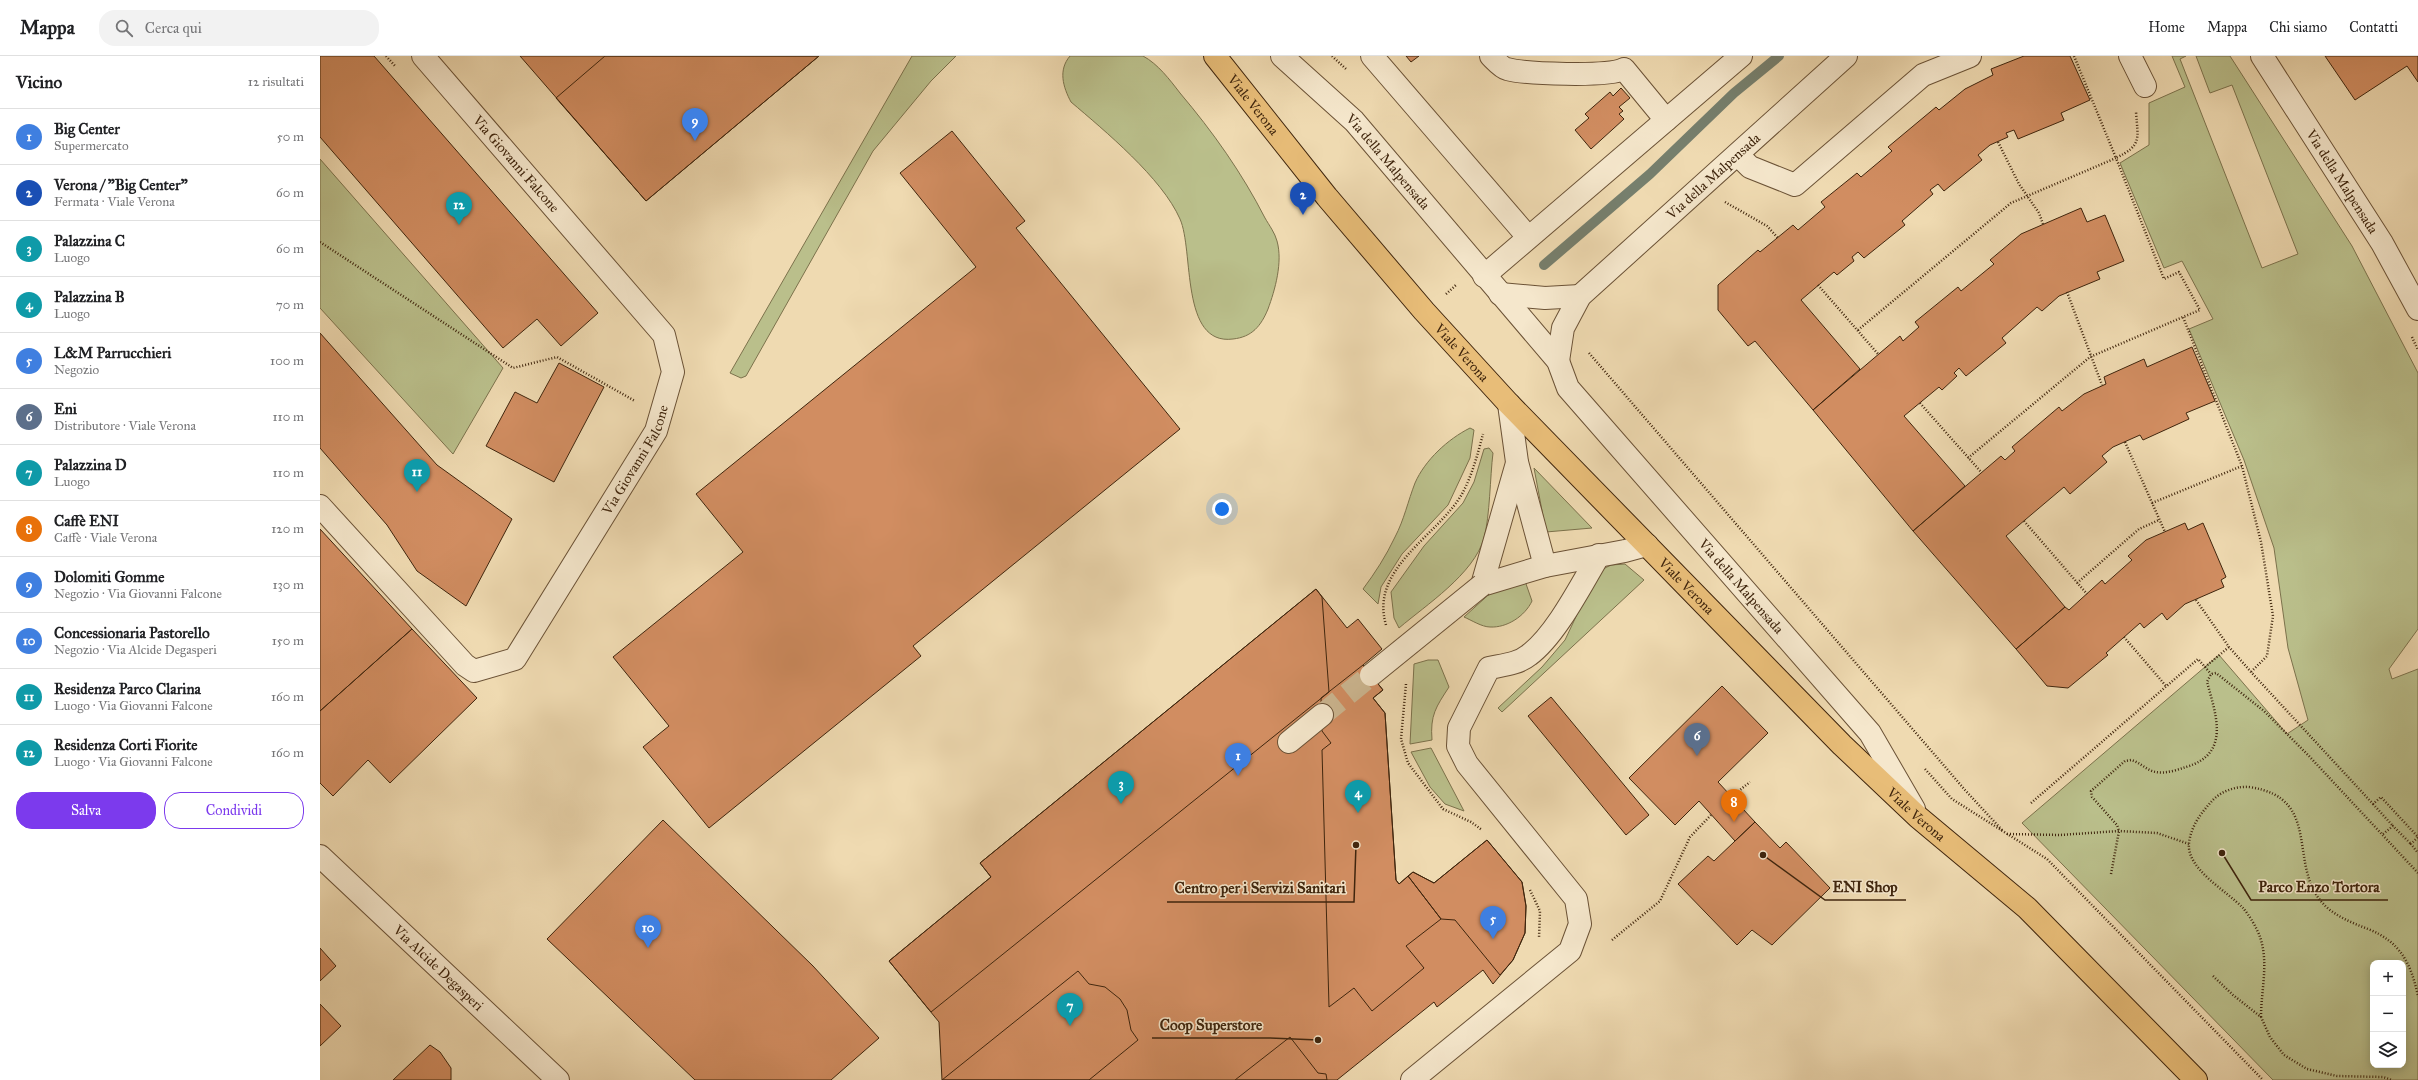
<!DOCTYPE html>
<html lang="it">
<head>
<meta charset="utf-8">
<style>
	:root { --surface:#fff; --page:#f2f2f2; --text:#202124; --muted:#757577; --line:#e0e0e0; --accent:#7c3aed }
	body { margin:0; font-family:"IM FELL Great Primer",serif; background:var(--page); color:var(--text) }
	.controls { position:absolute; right:12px; bottom:12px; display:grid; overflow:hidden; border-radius:8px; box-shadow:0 2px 10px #0003 }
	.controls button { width:36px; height:36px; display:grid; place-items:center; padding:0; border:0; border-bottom:1px solid var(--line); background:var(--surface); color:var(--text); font:20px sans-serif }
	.you { position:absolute; left:902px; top:453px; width:14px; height:14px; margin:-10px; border:3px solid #fff; border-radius:50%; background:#1a73e8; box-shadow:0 0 0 6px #1a73e833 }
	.badge { display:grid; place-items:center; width:26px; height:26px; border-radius:50%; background:var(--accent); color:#fff; font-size:13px; font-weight:700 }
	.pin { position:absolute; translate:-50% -33px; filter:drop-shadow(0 1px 2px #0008) }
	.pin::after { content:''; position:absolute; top:21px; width:14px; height:12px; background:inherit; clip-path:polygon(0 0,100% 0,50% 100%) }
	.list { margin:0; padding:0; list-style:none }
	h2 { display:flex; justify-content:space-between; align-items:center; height:52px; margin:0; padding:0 16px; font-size:17px }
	h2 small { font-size:13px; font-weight:400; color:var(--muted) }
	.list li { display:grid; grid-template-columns:26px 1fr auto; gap:12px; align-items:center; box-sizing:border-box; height:56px; padding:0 16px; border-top:1px solid var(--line) }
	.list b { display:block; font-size:15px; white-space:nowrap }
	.list p { margin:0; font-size:13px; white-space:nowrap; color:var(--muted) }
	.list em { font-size:13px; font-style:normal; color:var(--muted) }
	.actions { display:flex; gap:8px; padding:12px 16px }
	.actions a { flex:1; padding:9px 0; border:1px solid var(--accent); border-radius:16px; text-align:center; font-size:14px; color:var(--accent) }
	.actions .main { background:var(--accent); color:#fff }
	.icon { flex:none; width:22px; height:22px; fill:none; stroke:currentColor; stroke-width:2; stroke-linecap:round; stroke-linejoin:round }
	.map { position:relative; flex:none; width:2098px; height:1024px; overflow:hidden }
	header { display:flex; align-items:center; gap:24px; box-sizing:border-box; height:56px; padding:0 20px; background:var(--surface); border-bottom:1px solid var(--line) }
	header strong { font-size:19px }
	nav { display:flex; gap:22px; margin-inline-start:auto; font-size:14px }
	.search { width:280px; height:36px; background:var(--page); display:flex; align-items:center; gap:10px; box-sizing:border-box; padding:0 14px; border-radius:16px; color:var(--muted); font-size:15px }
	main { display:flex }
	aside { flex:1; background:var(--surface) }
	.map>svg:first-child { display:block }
	.green { fill:#babf8b; stroke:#7c724c; fill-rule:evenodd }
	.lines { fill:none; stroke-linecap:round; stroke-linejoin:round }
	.stream { stroke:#767f6d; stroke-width:10 }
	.building { fill:#d18d61; stroke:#3f250d }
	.minor-tunnel { stroke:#ccb690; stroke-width:22; stroke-dasharray:22 11; stroke-linecap:butt }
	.minor-casing { stroke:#6b5236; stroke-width:24 }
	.major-casing { stroke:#3f250d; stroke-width:24 }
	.path { stroke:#3f250d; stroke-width:2.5; stroke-dasharray:1 2; stroke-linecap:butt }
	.minor { stroke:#f5e7cc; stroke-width:22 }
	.major { stroke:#e8bd78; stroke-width:22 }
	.minor-bridge-casing { stroke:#6b5236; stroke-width:24; stroke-linecap:butt }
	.minor-bridge { stroke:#f5e7cc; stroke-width:22 }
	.labels { text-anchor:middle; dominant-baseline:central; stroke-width:3; stroke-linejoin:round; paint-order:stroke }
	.street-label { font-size:14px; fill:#3f250d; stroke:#f5e7cc }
	.leader { fill:none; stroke:#3f250d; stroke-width:1.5 }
	.callout-dot { fill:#3f250d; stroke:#f5e7cc; stroke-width:1.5 }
	.callout-label { font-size:15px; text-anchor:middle; font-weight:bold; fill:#3f250d; stroke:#f5e7cc; stroke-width:3; stroke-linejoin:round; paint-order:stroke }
</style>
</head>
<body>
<header>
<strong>Mappa</strong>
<div class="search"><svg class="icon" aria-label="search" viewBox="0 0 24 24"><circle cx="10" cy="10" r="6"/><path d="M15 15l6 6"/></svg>Cerca qui</div>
<nav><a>Home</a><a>Mappa</a><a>Chi siamo</a><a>Contatti</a></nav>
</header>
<main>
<aside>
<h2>Vicino<small>12 risultati</small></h2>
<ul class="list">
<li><span class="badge" style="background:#3f7fe0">1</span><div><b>Big Center</b><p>Supermercato</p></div><em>50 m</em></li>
<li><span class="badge" style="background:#1a4fb4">2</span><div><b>Verona / &quot;Big Center&quot;</b><p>Fermata · Viale Verona</p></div><em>60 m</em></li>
<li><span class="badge" style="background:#0f9aa8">3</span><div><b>Palazzina C</b><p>Luogo</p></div><em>60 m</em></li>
<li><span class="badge" style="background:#0f9aa8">4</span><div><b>Palazzina B</b><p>Luogo</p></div><em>70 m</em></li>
<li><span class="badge" style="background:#3f7fe0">5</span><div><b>L&amp;M Parrucchieri</b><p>Negozio</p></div><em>100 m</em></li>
<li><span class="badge" style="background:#5c6f8a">6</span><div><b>Eni</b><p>Distributore · Viale Verona</p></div><em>110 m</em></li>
<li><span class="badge" style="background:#0f9aa8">7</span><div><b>Palazzina D</b><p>Luogo</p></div><em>110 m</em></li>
<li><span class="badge" style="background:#e8710a">8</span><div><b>Caffè ENI</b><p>Caffè · Viale Verona</p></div><em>120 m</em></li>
<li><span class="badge" style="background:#3f7fe0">9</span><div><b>Dolomiti Gomme</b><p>Negozio · Via Giovanni Falcone</p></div><em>130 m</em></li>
<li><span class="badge" style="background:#3f7fe0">10</span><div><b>Concessionaria Pastorello</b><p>Negozio · Via Alcide Degasperi</p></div><em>150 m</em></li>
<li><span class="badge" style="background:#0f9aa8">11</span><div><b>Residenza Parco Clarina</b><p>Luogo · Via Giovanni Falcone</p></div><em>160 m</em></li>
<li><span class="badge" style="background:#0f9aa8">12</span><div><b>Residenza Corti Fiorite</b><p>Luogo · Via Giovanni Falcone</p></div><em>160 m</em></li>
</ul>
<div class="actions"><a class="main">Salva</a><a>Condividi</a></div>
</aside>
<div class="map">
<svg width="2098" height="1024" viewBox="0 0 2098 1024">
	<rect width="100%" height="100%" fill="#efdab1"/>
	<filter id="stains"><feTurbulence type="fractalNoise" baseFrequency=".005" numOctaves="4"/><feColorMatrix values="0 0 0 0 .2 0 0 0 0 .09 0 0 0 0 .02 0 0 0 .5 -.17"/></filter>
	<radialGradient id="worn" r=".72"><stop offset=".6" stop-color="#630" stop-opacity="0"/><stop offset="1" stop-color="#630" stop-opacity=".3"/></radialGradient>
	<path class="green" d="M592,0H636L611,25L553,95L426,320L421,322L410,317Z
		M750,0H823C838,8 850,24 860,37C893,76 922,117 945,162C949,169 955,177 957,185C963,206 955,234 948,253C941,270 932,281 913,283C860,290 874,194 860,163C842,122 785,75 751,46C743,31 738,14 750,0Z
		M1852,0H1866L1860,3L1942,212L1978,198L1912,29L1890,37L1876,0H1910L2032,190L2098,317V573L2069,613L2072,623L2098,613V1024H1953L1702,767L1899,599L1967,678L1988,664L1968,592L1954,492L1924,404L1869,273L1893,263L1862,205L1844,212L1800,107L1829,89V47L1865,31ZM2053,907H2083V1009H2053Z
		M0,103L183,312L133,398L0,252Z
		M1150,372L1154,374L1150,402L1128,449L1082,498L1061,531L1058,548L1043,533C1055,517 1066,500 1075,481C1084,464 1088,445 1095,427C1105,404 1128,383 1150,372Z
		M1169,392L1173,397C1170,421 1170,460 1164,482C1154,518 1106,549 1079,572L1074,562L1071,536L1104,490L1143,447L1154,426L1164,393Z
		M1214,412L1272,472L1226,476Z
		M1305,508L1324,524L1182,656L1178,652L1222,611L1245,584L1277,516L1291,509Z
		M1205,525L1212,545C1205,560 1187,572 1170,571C1162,571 1151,564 1144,561L1176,532Z
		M1108,604H1118L1129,631C1116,651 1110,659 1112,684L1090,688L1094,608Z
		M1111,692L1144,755L1125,748L1110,731L1091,696Z"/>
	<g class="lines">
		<path class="stream" d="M1224,209L1330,118L1414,37L1459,0"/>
	</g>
	<path class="building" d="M0,0H54L278,257L241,290L217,263L183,292L0,81Z
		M200,0H499L326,145Z
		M285,0H499L326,145L236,42Z
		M1086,0H1099L1091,6Z
		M1704,0H1750L1770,44L1741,57L1744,64L1698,83L1694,74L1686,77L1688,81L1670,89L1658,99L1662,104L1624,135L1618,128L1610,134L1613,138L1582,165L1585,169L1544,202L1538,196L1532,201L1534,205L1517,219L1514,216L1481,244L1540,313L1493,354L1435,285L1428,290L1398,254V229L1438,194L1440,196L1473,169L1478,174L1505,151L1501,146L1537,117L1541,121L1572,95L1568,91L1616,51L1619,54L1645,33L1673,19L1671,13Z
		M2005,0H2098V26L2087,10L2035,44Z
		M1301,32L1310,42L1299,51L1303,55L1299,58L1304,63L1271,93L1255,74L1269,62L1265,58L1290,36L1293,40Z
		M632,75L705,165L696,172L860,373L593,590L601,600L389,772L323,691L349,670L293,601L423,496L376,438L656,211L580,117Z
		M1761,152L1767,166L1785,159L1804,205L1777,216L1780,223L1739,240L1722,255L1717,251L1682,282L1686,287L1646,320L1639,312L1634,317L1637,320L1622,334L1619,331L1584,360L1645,430L1593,475L1493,354L1580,280L1583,285L1599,271L1595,266L1638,231L1641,235L1674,208L1670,204L1701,178Z
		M0,277L117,409L192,463L146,550L97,515L67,469L0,392Z
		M1872,291L1895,345L1866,357L1869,363L1823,384L1820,379L1793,391L1782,400L1787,406L1750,438L1744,431L1686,480L1745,551L1696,593L1593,475L1681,400L1685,404L1695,395L1692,391L1739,351L1742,355L1764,338L1786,328L1784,321L1824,303L1827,311Z
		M239,307L284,331L234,426L166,390L195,336L217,347Z
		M1865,467L1868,474L1883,467L1906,521L1901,524L1904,531L1865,548L1847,564L1842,557L1824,572L1820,567L1786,597L1788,599L1748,632L1727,630L1696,593L1745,551L1749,554L1782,524L1785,528L1812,504L1808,500L1826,484Z
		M0,473L92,573L0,655Z
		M996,533L1027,572L1038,563L1062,593L1043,609L1063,634L1053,642L1065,657L1076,824L1079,828L1093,816L1114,827L1167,784L1202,826L1206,850L1205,877L1193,904L1173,928L1163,914L1117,951L1114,946L1017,1024H622L619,966L569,905L671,821L660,807Z
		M996,533L1002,541L1009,636L611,956L569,905L671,821L660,807Z
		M92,573L157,642L70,727L48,704L13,740L0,727V655Z
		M1043,609L1063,634L1053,642L1065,657L1076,824L1079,828L1088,820L1121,863L1086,890L1104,912L1052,955L1034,932L1009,951L1002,694L1011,687L1002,675L1001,642Z
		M1402,630L1448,677L1398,726L1435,766L1415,785L1379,745L1355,769L1309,722Z
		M1231,641L1329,759L1306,779L1208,660Z
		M343,764L493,910L559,982L511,1024H375L227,883Z
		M1435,766L1460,792L1466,786L1510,832L1452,889L1432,874L1417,889L1358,828L1388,800L1394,805Z
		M1167,784L1202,826L1206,850L1205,877L1193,904L1180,919L1135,864L1121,863L1088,820L1093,816L1114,827Z
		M0,892L16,910L0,925Z
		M758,915L769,928L785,931L800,943L807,954L811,974L818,984L769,1024H622Z
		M0,948L21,970L0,990Z
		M970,981L998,1017L1006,1018L1007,1024H915Z
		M110,989L120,996L131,1012V1024H73Z"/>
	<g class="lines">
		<path class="minor-tunnel" d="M1002,659L1051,619"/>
		<g class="minor-casing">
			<g id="minor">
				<path id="s1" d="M962,0L1034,65L1238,305L1248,332L1550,677L1594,753"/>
				<path d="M1052,0L1208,181"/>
				<path d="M1171,0C1175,4 1182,12 1187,13C1206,18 1287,21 1304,13L1346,64"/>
				<path d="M1810,0L1825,30"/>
				<path id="s2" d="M1942,0L2062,187L2098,253"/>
				<path d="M1418,99L1430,111L1475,129L1603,19L1650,0"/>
				<path d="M1164,220L1421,0"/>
				<path d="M1180,238L1225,242L1260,240"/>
				<path id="s3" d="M1238,305L1243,272L1260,240L1526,0"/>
				<path d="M1189,348L1197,406L1225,510"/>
				<path id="s4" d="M0,450L145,609L154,615L195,603L336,375L353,316L344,279L103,0"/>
				<path d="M1162,529L1225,510L1305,495L1327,489"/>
				<path d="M1162,529L1197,407"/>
				<path d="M969,686L1002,659"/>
				<path id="s5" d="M0,800L238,1024"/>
				<path d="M1092,1024L1250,895L1260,868L1256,843L1147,708L1138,690L1139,672L1169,612C1183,609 1198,608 1209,599C1236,579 1261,529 1279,499"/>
			</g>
		</g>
		<g class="major-casing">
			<g id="major">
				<path id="s6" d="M895,0L1007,141L1104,255L1189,348L1522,689L1598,761L1707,852L1876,1024"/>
			</g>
		</g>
		<path class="path" d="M66,0L75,10
			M1012,0L1026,13
			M1754,0L1796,102C1822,89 1818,84 1816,56
			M1678,86L1699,128L1719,157L1723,168
			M1405,146L1447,170L1458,182
			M0,186L193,312L237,301L315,345
			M1498,229L1558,298
			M1747,236L1782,329
			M1126,238L1136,229
			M1538,274L1691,147L1796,102L1844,223L1859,216L1880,254L1863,261L1922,410L1941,486L1953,560L1947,600L1931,616
			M2092,281L2098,294
			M1269,297L1645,734L1682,774
			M1600,347L1661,416
			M1805,386L1845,476
			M1648,402L1770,301L1863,261
			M1832,447L1922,410
			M1704,465L1767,538
			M1757,527L1819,473L1839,464
			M1876,544L1909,591L1931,616L2053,748L2061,741L2098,781L2091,788L2098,797
			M1066,569C1049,512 1118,480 1142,438C1152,420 1158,397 1163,378
			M1804,581L1846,630
			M1885,611L1909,591
			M1086,628L1081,683L1088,707L1123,753L1151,766L1162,774
			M1605,713L1632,743L1727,803L1943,1024
			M1411,741L1430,726
			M1711,747L1878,603L1891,618
			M2053,748L2073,770
			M1687,778L1740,779L1799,775L1837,777L1869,788
			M2063,778L2073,770L2091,788
			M1791,818L1799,775L1797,769L1772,741L1771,735L1805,705L1811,704C1820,706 1827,715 1836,716C1845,718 1857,714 1866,711C1911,698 1896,659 1887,626L1891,618L1896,617L1944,655L1989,700L2098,817
			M1210,834L1220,855L1219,882
			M1292,884L1340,845L1370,781L1391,759
			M1893,920L1913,939L1941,961L1950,981L1964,999L1987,1013L2017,1020L2063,1021L2072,1024
			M1941,961C1941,934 1949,907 1940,881C1937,872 1929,859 1923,852C1907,835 1866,813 1869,787C1871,770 1881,757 1892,745C1901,735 1916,730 1929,731C2008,742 1962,816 2010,854C2022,863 2035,868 2048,873C2081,886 2091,908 2098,940"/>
		<use href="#minor" class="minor"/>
		<use href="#major" class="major"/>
		<g class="minor-bridge-casing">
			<path id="minor-bridge" d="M1051,619L1162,529"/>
		</g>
		<use href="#minor-bridge" class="minor-bridge"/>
	</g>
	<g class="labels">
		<g class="street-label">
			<text stroke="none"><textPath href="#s6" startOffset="62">Viale Verona</textPath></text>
			<text stroke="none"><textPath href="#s1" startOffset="150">Via della Malpensada</textPath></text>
			<text transform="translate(196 108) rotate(49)">Via Giovanni Falcone</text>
			<text stroke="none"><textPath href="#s3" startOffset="249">Via della Malpensada</textPath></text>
			<text stroke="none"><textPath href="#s2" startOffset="149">Via della Malpensada</textPath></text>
			<text stroke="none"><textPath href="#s6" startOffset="386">Viale Verona</textPath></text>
			<text stroke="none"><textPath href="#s4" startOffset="502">Via Giovanni Falcone</textPath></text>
			<text stroke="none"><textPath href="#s6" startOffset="710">Viale Verona</textPath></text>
			<text stroke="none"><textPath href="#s1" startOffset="704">Via della Malpensada</textPath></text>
			<text stroke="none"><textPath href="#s6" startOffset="1034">Viale Verona</textPath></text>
			<text stroke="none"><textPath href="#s5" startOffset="163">Via Alcide Degasperi</textPath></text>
		</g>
	</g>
	<path class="leader" d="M1902 797L1931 844H2068M1443 799L1505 844H1586M1036 789L1034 846H847M998 984L950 982H832"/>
	<g class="callout-dot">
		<circle cx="1902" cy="797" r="4"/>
		<circle cx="1443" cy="799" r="4"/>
		<circle cx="1036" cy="789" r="4"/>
		<circle cx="998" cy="984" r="4"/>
	</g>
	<g class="callout-label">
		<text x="1999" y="836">Parco Enzo Tortora</text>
		<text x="1545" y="836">ENI Shop</text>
		<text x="940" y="837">Centro per i Servizi Sanitari</text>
		<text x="891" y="974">Coop Superstore</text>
	</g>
	<rect width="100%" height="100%" filter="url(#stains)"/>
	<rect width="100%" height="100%" fill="url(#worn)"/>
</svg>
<div class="controls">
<button>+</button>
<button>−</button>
<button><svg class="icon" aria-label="layers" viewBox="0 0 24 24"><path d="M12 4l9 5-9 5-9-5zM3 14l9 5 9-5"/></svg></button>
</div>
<div class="you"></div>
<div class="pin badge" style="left:918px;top:720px;background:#3f7fe0">1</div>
<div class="pin badge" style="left:983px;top:159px;background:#1a4fb4">2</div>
<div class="pin badge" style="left:801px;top:748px;background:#0f9aa8">3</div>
<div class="pin badge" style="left:1038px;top:757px;background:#0f9aa8">4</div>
<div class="pin badge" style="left:1173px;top:883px;background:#3f7fe0">5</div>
<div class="pin badge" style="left:1377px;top:700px;background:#5c6f8a">6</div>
<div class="pin badge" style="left:750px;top:970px;background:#0f9aa8">7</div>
<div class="pin badge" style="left:1414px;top:766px;background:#e8710a">8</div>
<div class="pin badge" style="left:375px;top:85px;background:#3f7fe0">9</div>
<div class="pin badge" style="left:328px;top:892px;background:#3f7fe0">10</div>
<div class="pin badge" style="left:97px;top:436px;background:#0f9aa8">11</div>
<div class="pin badge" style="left:139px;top:169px;background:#0f9aa8">12</div>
</div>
</main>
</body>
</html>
